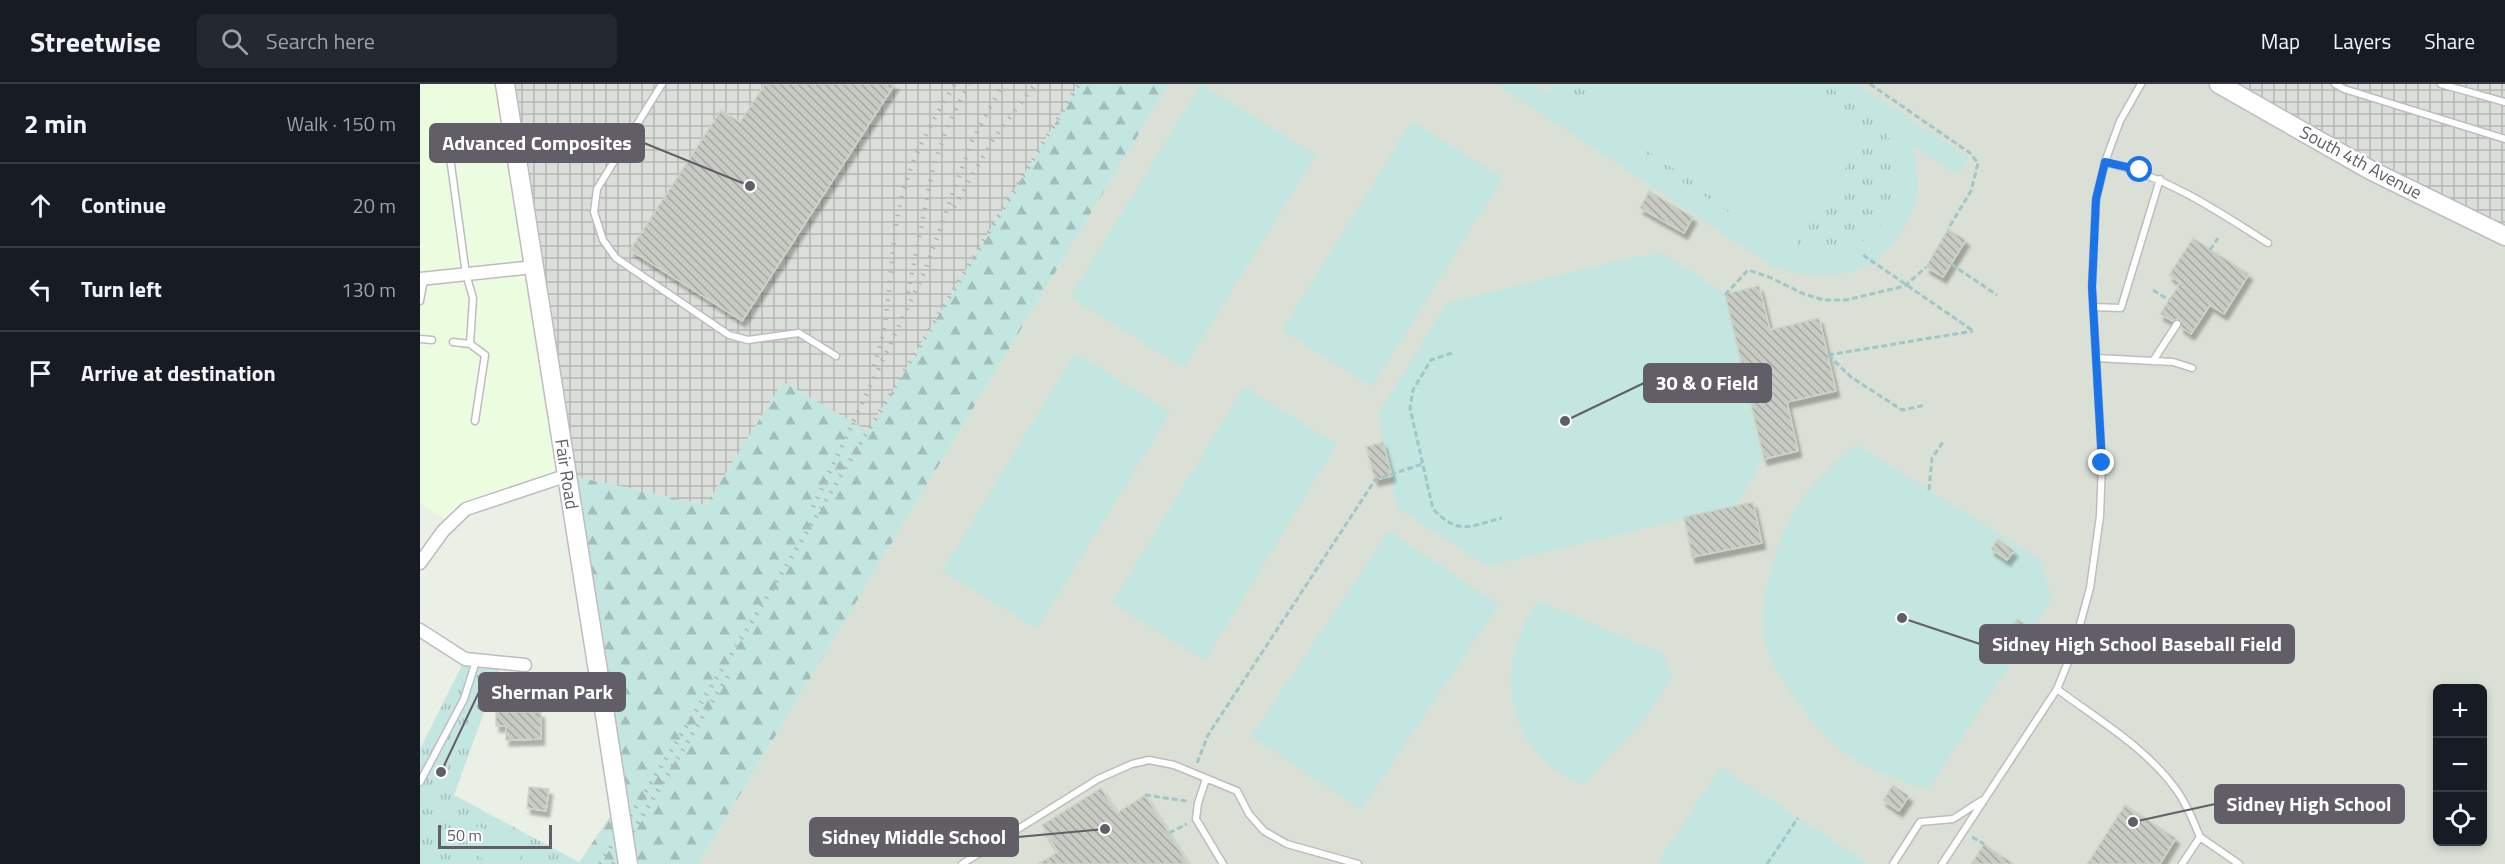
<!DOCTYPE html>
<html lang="en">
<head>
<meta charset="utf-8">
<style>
	:root { --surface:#171b24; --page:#242831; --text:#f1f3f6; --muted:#9ea1a6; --line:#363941 }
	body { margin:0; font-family:"Titillium Web",sans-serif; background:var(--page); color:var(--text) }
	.controls { position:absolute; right:18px; bottom:18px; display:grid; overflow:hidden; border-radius:9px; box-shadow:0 3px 9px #0003 }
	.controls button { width:54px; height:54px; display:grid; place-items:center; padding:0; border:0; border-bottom:2px solid var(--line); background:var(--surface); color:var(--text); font:30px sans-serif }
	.scale { position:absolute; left:18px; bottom:15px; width:114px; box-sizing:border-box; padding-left:6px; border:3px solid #615e67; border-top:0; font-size:16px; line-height:21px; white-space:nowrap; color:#615e67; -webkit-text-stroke:4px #fff; paint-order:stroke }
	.stop { position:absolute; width:18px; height:18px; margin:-14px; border:4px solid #1a73e8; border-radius:50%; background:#fff }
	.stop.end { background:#1a73e8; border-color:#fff; box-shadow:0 2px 6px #0008 }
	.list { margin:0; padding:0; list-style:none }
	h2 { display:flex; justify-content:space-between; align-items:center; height:78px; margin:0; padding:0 24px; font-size:26px }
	h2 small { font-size:20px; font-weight:400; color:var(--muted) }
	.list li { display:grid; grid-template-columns:39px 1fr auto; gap:18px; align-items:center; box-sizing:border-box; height:84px; padding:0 24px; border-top:2px solid var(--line) }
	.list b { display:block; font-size:22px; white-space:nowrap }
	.list em { font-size:20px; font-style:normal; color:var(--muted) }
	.icon { flex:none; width:33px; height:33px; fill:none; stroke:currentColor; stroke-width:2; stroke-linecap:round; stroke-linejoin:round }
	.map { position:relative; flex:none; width:2085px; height:780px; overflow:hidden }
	header { display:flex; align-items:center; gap:36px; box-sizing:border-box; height:84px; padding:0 30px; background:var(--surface); border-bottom:2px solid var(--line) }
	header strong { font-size:28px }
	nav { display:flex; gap:33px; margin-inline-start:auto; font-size:21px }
	.search { width:420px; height:54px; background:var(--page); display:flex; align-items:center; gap:15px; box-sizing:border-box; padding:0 21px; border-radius:9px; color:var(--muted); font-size:22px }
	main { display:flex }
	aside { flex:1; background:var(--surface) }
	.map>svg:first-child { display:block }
	.commercial { fill:#ecfddf }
	.industrial { fill:url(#industrial-grid) }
	.education { fill:#dae0d5; fill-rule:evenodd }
	.grass { fill:url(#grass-tufts) }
	.forest { fill:url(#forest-firs) }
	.garden { fill:#c4e6e0 }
	.building { fill:url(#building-back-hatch); stroke:#cdd5c5; stroke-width:1.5; filter:url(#shadow) }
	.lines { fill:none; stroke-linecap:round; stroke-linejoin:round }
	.lane-casing { stroke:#bebbc2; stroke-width:9 }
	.street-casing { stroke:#bebbc2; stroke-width:15 }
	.secondary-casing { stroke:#bfbcc4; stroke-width:21 }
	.path { stroke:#9fc7ca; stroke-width:3; stroke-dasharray:6 3; stroke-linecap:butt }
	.lane { stroke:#fff; stroke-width:6 }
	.street { stroke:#fff; stroke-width:12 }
	.secondary { stroke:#fff; stroke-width:18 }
	.rail { stroke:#b3b3b5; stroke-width:4.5; stroke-dasharray:1.5 8; stroke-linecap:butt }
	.secondary-bridge-casing { stroke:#bfbcc4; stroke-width:21; stroke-linecap:butt }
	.secondary-bridge { stroke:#fff; stroke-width:18 }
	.route { stroke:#1a73e8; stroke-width:8 }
	.labels { text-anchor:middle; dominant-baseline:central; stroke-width:5; stroke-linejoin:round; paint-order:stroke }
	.street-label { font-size:18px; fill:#615e67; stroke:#fff }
	.leader { fill:none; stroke:#615e67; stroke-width:2 }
	.callout-dot { fill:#615e67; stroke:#fff; stroke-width:2 }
	.callout { fill:#615e67; stroke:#615e67; stroke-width:2 }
	.callout-label { font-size:20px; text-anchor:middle; font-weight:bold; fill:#fff }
</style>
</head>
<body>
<header>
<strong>Streetwise</strong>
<div class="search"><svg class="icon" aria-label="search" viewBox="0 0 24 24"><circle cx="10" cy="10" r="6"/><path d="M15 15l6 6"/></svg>Search here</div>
<nav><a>Map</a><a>Layers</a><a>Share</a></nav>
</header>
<main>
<aside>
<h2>2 min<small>Walk · 150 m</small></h2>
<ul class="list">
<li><svg class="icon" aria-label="ahead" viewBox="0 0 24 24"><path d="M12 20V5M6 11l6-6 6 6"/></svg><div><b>Continue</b></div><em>20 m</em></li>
<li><svg class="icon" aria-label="left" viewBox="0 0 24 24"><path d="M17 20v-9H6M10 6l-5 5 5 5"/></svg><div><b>Turn left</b></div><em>130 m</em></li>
<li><svg class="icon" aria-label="arrive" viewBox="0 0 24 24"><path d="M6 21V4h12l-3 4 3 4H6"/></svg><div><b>Arrive at destination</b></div></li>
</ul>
</aside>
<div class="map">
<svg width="2085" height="780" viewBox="0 0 2085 780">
	<defs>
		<pattern id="industrial-grid" width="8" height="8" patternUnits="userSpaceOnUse" patternTransform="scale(1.5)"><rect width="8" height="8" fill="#dbdfd9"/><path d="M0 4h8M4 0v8" fill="none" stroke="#b5b8b4"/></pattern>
		<pattern id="grass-tufts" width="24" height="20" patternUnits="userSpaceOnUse" patternTransform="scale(1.5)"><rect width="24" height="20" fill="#c4e6e0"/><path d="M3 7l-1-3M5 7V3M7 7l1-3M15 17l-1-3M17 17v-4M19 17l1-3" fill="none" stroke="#a3beb9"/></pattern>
		<pattern id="forest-firs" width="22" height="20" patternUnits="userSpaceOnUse" patternTransform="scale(1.5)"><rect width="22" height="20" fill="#c4e6e0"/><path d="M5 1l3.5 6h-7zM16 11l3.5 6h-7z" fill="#a3beb9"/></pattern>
		<pattern id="building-back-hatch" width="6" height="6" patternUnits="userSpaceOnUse" patternTransform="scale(1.5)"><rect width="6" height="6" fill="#c7cbc3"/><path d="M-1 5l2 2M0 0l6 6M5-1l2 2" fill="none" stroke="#a5a8a2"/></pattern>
		<filter id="shadow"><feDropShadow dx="3.5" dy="6" stdDeviation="1.5" flood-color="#0004"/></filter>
	</defs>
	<rect width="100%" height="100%" fill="#ebf0e7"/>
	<path class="commercial" d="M0,0H85L148,391L46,425L31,439L0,419Z"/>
	<path class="industrial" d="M85,0H659L448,347L363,298L286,421L148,391Z
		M1800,0H2085V152Z"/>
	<path class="education" d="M749,0H1799L2085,152V780H278ZM2018,604H2062V758H2018Z"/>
	<path class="grass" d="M1148,0H1184L1166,28L1450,47L1378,0C1386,0 1398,0 1405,1C1413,4 1421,11 1429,16C1440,23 1453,30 1461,41C1495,91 1478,155 1416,168C1399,172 1382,169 1366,166L1174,40L1149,11Z
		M45,575L82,579L34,711L159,778L158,780H0V665Z"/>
	<path class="forest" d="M659,0H749L278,780H158L199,719L148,391L286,421L363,298L448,347Z"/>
	<path class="garden" d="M781,0L896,71L764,284L650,213Z
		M1076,0H1115L1129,9V0H1148L1149,11L1174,40L1366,166C1382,169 1398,172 1415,168C1477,156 1497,88 1460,40C1446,22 1422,12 1404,0H1437L1549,74L1538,91L1493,62C1495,74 1498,87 1498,99C1499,132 1468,174 1438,186C1430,189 1419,190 1410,191C1393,194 1373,187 1355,184Z
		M1184,0H1378L1450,46L1375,163L1166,28Z
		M992,37L1083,94L952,303L862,246Z
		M1243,169L1305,210L1339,202L1350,246L1399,234L1416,307L1367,318L1378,367L1343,375L1317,422L1068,482L977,424L958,330L1027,219L1209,174Z
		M655,269L751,328L617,545L522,487Z
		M824,303L917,360L785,577L692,519Z
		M1436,360L1620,475L1632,515L1508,706C1487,698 1464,691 1444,681C1419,668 1397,644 1381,622C1365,602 1350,580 1344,554C1337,521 1358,451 1376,423C1392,399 1415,379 1436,360Z
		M969,447L1079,521L941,726L831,652Z
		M1118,517L1244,570L1252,593L1226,633L1163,701C1085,670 1071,581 1118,517Z
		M1300,683L1446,778L1445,780H1237Z
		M58,742L105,764L98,780H75L46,767Z"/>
	<path class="building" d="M345,0H475L322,237L210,166L301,26L320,38Z
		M1229,107L1273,133L1264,149L1220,124Z
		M1528,145L1546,156L1523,193L1506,183Z
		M1773,154L1829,190L1804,230L1790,221L1771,250L1761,243L1760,236L1757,235L1752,237L1740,230L1760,199L1749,191Z
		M1339,202L1350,246L1399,234L1416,307L1367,318L1378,367L1344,375L1305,210Z
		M963,358L972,392L955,396L946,363Z
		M1333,418L1342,459L1272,473L1264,433Z
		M1578,455L1594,467L1587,476L1571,465Z
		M1597,535L1608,542L1594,562L1583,555Z
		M76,628H121V655L86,656V642H76Z
		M1473,701L1489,712L1479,727L1463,716Z
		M109,703L129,705L126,727L107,724Z
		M681,704L697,729L725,711L768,780H618L638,768L622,741Z
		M1705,721L1756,754L1740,780H1667Z
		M1564,760L1594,780H1551Z"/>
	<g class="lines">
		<g class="lane-casing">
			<path id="lane" d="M242,0L177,105L174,128L183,156L196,174L309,251L328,256L379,249L416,272
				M1915,0L1924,5L2085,55
				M2021,0L2085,18
				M29,66L46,190L53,214L50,260L33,258
				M1685,78C1749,94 1793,124 1848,159
				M0,217L4,195
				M1673,223L1701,224L1740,95
				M0,255L12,256
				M50,260L65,271L55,337
				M1676,274L1753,278L1772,284
				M1733,277L1757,240
				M1637,605C1677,635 1725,663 1755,704C1766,719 1773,736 1780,753L1762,780
				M786,695L778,719L776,735L803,780
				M0,698L44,615L56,577
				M1780,753L1819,780
				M542,780L678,695L712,680L729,676L754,681L817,707L829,730L844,747L867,760L938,780
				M1473,780L1500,738L1533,735L1561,717
				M1522,780L1637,605L1653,566L1670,504L1680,432L1682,379L1672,203L1676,115L1685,78L1700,37L1721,0"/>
		</g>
		<g class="street-casing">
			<path id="street" d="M0,195L114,183
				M0,479L23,447L46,425L148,391
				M0,546L45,575L105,581"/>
		</g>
		<g class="secondary-casing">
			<path id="secondary" d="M85,0L185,631
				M1799,0L1952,87L2085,152"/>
		</g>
		<path class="path" d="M1450,0L1550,69L1558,79L1551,107L1528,145
			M1790,166L1798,154
			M1443,171L1552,246
			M1531,180L1577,211
			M1733,206L1749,216
			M1305,211L1328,186L1349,193L1384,210L1404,216H1426L1485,202L1506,183
			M1032,269L1011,276L993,306L990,324L1013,425C1039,452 1050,442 1082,434
			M1408,271L1553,247
			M1408,271L1431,293L1482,326L1506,321
			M1509,406L1512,374L1523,358
			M777,679L788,651L955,396L1002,380
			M725,711L767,717
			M749,749L767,740
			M1552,753L1564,760
			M1347,780L1378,734"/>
		<use href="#lane" class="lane"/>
		<use href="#street" class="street"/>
		<use href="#secondary" class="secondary"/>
		<path class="rail" d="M534,123L574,54L615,0
			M488,209L513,84L528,41L549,0
			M454,282C470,237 469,189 476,142C483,90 507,44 535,0
			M393,423L504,189L552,57L583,0
			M180,780L346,515L659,0
			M193,780L308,592"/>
		<g class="secondary-bridge-casing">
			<path id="secondary-bridge" d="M185,631L208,780"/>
		</g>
		<use href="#secondary-bridge" class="secondary-bridge"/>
	</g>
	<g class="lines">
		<path class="route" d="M1682,379L1672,203L1676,115L1685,78L1720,86"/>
	</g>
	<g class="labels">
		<g class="street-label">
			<text transform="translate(1941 78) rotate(28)">South 4th Avenue</text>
			<text transform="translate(147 390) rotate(81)">Fair Road</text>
		</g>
	</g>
	<path class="leader" d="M330 102L224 59M1145 337L1224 299M1482 534L1560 560M21 688L59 608M1713 738L1795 720M685 745L598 753"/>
	<g class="callout-dot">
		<circle cx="330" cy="102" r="6"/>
		<circle cx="1145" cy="337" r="6"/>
		<circle cx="1482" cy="534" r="6"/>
		<circle cx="21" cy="688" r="6"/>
		<circle cx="1713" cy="738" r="6"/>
		<circle cx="685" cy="745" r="6"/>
	</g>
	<g class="callout">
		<rect x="10" y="40" width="214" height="38" rx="6"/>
		<rect x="1224" y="280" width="127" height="38" rx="6"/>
		<rect x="1560" y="541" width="314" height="38" rx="6"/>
		<rect x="59" y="589" width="146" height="38" rx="6"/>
		<rect x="1795" y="701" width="189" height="38" rx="6"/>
		<rect x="390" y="734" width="208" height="38" rx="6"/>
	</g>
	<g class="callout-label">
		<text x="117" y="66">Advanced Composites</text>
		<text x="1287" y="306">30 &amp; 0 Field</text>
		<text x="1717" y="567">Sidney High School Baseball Field</text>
		<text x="132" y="615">Sherman Park</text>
		<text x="1889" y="727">Sidney High School</text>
		<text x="494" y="760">Sidney Middle School</text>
	</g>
</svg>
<div class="controls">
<button>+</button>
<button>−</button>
<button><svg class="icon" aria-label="locate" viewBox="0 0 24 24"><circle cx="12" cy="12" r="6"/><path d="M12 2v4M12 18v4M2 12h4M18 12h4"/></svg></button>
</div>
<div class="scale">50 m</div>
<div class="stop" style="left:1720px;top:86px"></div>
<div class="stop end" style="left:1682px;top:379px"></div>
</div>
</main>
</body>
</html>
